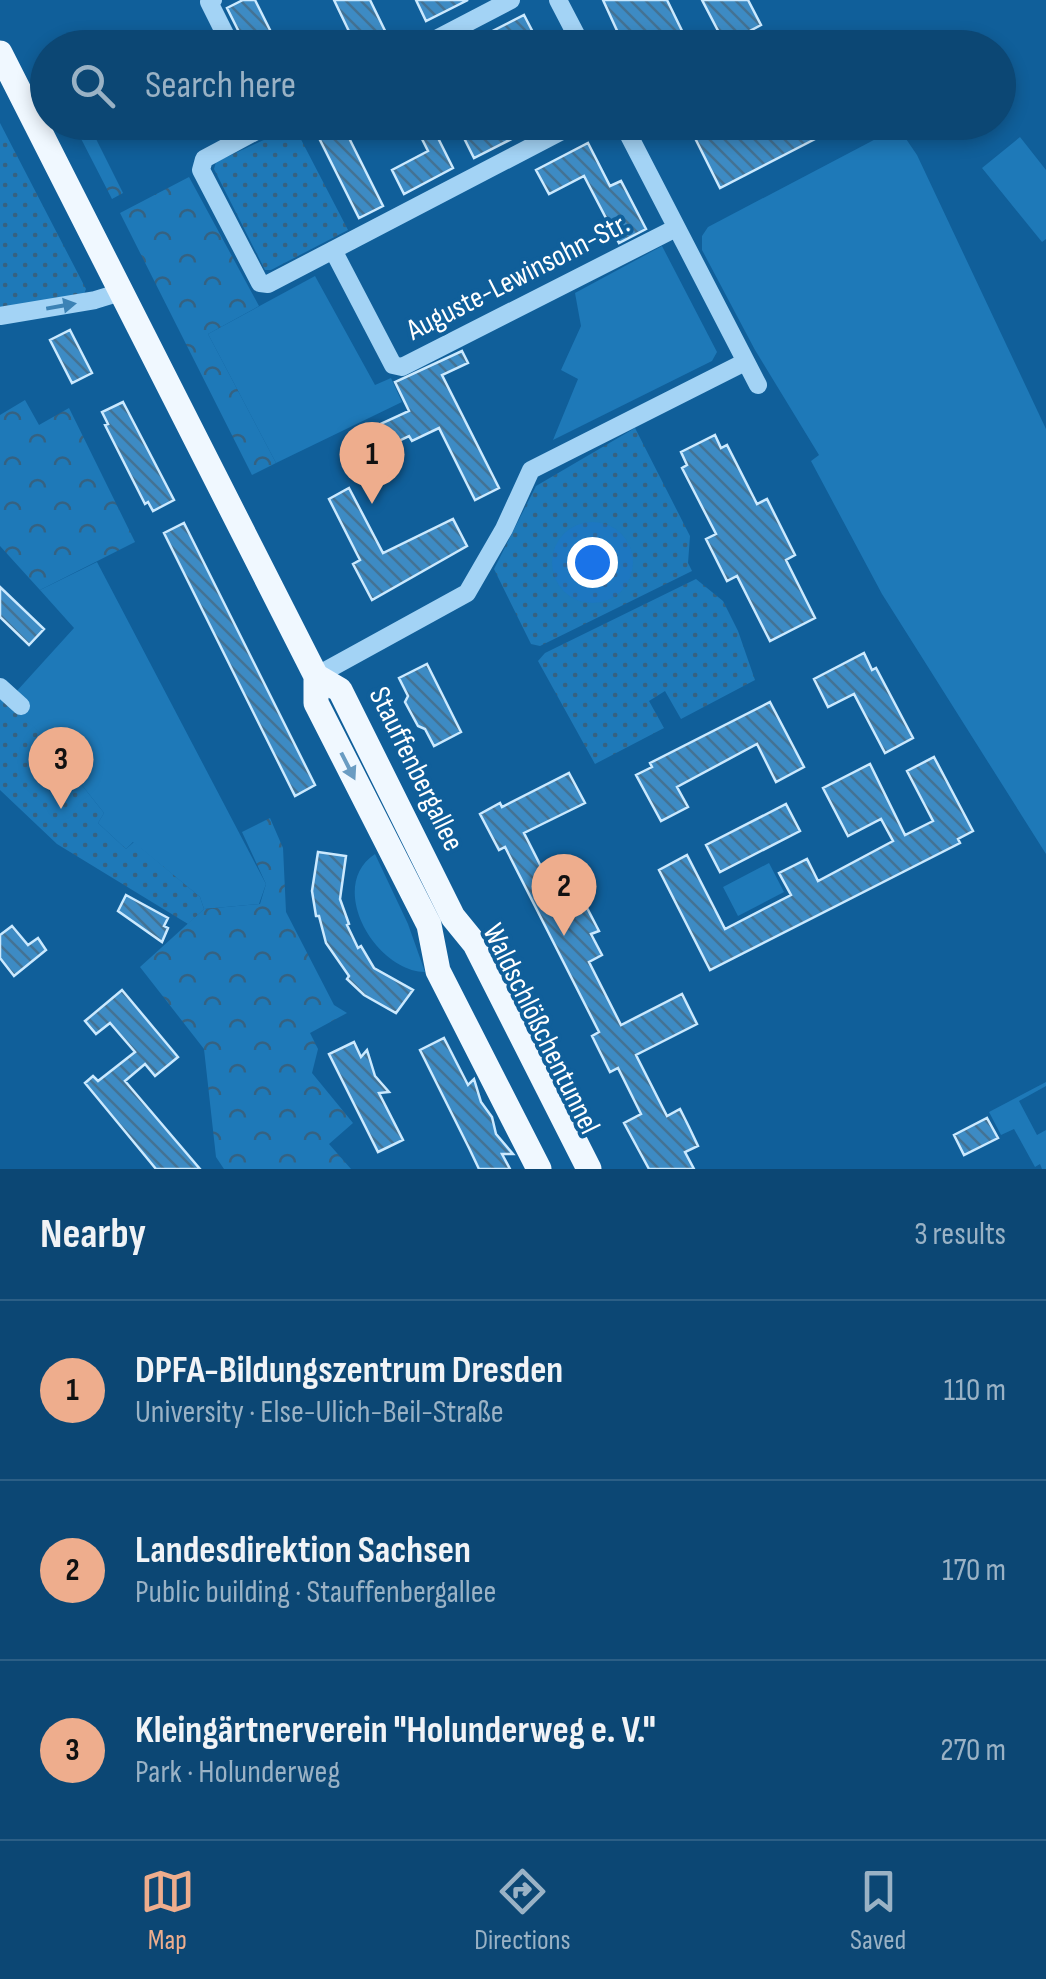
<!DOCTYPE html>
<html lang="en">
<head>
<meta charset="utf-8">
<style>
	:root { --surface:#0c4774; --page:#1a517c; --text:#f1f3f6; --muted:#9ab2c5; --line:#2c5f86; --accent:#eead8d }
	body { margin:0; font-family:"Sofia Sans Condensed",sans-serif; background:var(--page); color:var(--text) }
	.you { position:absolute; left:592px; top:562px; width:35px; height:35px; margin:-25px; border:8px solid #fff; border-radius:50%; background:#1a73e8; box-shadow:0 0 0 15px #1a73e833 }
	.badge { display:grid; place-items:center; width:65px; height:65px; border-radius:50%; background:var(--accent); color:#111; font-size:32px; font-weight:700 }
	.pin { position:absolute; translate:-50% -82px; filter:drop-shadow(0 2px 5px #0008) }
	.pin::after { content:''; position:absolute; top:52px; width:35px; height:30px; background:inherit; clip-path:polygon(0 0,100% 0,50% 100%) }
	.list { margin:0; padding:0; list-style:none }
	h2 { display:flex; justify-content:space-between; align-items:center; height:130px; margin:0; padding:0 40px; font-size:42px }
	h2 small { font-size:32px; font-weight:400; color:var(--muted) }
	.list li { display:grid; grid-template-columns:65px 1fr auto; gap:30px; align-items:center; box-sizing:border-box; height:180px; padding:0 40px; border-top:2px solid var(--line) }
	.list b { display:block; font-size:38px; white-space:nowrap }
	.list p { margin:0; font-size:32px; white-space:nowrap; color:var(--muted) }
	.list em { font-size:32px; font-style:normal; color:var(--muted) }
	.icon { flex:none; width:55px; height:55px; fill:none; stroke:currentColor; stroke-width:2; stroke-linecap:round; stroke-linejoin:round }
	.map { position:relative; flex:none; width:1046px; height:1169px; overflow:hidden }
	.search { position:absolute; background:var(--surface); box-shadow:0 5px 15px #0003; left:30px; right:30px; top:30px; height:110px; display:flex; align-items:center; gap:25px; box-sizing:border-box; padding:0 35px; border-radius:55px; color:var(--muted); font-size:38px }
	.sheet { height:670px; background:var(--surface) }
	nav { display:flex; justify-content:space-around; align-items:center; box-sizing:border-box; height:140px; border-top:2px solid var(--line); background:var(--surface); font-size:28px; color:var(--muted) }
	nav a { display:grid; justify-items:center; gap:5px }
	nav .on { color:var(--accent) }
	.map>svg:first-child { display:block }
	.grass { fill:#1e79b8 }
	.forest { fill:url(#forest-crowns) }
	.park { fill:url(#park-dots) }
	.building { fill:url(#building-back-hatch); stroke:#cbe9fe; stroke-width:2.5 }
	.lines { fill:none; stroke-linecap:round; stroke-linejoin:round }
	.minor { stroke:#a3d3f5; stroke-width:18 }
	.major { stroke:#f0f8ff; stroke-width:25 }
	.oneway { fill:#3c82b5 }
	.oneway2 { fill:#6a9cc2 }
	.labels { text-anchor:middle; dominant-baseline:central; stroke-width:8; stroke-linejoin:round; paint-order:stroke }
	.street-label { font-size:30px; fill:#fff; stroke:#105f9a }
</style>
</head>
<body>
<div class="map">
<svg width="1046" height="1169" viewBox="0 0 1046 1169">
	<defs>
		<pattern id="forest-crowns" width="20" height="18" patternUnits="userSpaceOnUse" patternTransform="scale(2.5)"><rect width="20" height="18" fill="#1e79b8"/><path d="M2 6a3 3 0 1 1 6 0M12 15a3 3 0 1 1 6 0" fill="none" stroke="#356282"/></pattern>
		<pattern id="park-dots" width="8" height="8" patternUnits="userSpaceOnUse" patternTransform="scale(2.5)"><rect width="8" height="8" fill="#1e79b8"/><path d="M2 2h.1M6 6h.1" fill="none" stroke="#356282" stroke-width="1.8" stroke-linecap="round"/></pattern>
		<pattern id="building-back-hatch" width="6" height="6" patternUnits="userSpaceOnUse" patternTransform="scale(2.5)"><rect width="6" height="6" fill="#3d8bc4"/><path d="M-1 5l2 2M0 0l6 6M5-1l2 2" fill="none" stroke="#437294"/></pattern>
	</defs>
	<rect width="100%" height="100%" fill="#105f9a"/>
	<path class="grass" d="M889,132L902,133L917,155L1046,429V854L882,594L811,461L819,455L755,350L702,250V236L708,227Z
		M1020,137L1046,170V239L1042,242L982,168Z
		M662,246L717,352L712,361L553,440L578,379L561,370L581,326L575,293Z
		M315,276L375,385L391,378L402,402L276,463L208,334Z
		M97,562L266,884L259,904L204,909L200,897L133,842L126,849L98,823L104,813L69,769L59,749L17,713L15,693L74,628L40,590Z
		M375,854L408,924L425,972C375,971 326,886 375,854Z
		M769,863L784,892L738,916L723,887Z
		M1046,1082V1086L1019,1101L1037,1135L1046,1130V1169H1042L1040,1164L1035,1167L1014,1129L1001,1135L989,1112Z"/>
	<path class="forest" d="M73,123H88L123,193L112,199Z
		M189,177L259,306L208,334L276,463L252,475L120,213Z
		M25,400L39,425L69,408L135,542L40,590L0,546V415Z
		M270,818L283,848L286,912L334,1005L347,1013L310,1033L318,1049L312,1073L353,1123L329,1144L351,1169H224L216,1157L204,1049L140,967L204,909L260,904L266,884L242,832Z"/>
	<path class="park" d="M0,123L86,289L84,294L0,312Z
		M294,126L348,230L271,270H265L214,169L216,162Z
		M635,428L690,536L688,563L692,571L540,646L531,644L494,569L536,486Z
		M696,579L723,601L738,631L755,680L681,719L665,691L649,701L664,728L595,764L538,661L545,653Z
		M0,697L59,749L69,769L104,813L98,823L126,849L134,842L200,897L204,909L188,924L57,844L0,790Z"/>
	<path class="building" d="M243,0H255L279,48H247L227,8Z
		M334,0H370L390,41L377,48H357Z
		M416,0H468L426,21Z
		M603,0H667L685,37L664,48H625Z
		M702,0H748L761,25L725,44Z
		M524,15L537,40L522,48H459Z
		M311,122H341L383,206L359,218Z
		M484,122H545L474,158L462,134Z
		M687,122H809L817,138L720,188Z
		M431,124L453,168L404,194L392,170L428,151L418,131Z
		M588,143L610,186L621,181L646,229L619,243L584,176L549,194L536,170Z
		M70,330L92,373L72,383L50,340Z
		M462,351L468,363L442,375L499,488L475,500L439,428L412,441L409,436L373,453L375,457L364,462L352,437L409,411L395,382Z
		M123,402L174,500L153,511L148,502L145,504L105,425L108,424L102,412Z
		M715,435L721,448L727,445L757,504L767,499L795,555L786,560L815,618L770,641L737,576L727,581L706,539L716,534L682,468L687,465L681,452Z
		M349,488L383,553L453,519L467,546L372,600L353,564L360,560L329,499Z
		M184,523L315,785L295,796L164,533Z
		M0,587L44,629L29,645L0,617Z
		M864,653L872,670L876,668L913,738L885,753L854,694L828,707L814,679Z
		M427,664L461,732L434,746L425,729L418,726L405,702L408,696L399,678Z
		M770,702L804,767L776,782L757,744L677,787L688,807L661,821L636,775L652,767L650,763Z
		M934,757L973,831L958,839L960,843L710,970L659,870L687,855L725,929L791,895L779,873L807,859L818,881L893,841L881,819L848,836L823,788L870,764L905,835L933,821L907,771Z
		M569,773L585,803L524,833L556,896L569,890L579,910L586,906L599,931L591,934L602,955L589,962L621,1025L682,994L697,1024L636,1055L667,1116L680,1109L689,1127L698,1146L685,1152L694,1169H649L624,1123L641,1114L618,1068L610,1072L592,1036L599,1032L505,847L499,850L480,814L500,803L502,807Z
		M786,804L800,831L720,872L706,845Z
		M318,852L346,856L340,899L349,924L347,925L358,948L361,946L374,968L413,990L396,1013L364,995L347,979L349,976L326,943L319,916H316L312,891Z
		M126,895L168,918L164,926L168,928L162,942L118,911Z
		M12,926L28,945L38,938L46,950L14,976L0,958V935Z
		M122,990L178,1057L155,1076L145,1064L125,1081L200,1169H156L85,1083L93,1076L98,1081L135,1052L110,1023L96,1034L85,1021Z
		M444,1038L468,1085L474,1079L481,1102L492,1117L496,1134L513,1154H502L510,1169H479L469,1148L420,1050Z
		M354,1042L361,1057L367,1050L375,1076L389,1092L379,1093L403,1140L378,1152L329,1054Z
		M987,1118L998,1138L964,1155L954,1135Z"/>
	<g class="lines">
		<path class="minor" d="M213,0L209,2L232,48
			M558,0L583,48
			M419,48L511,0
			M273,122L204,159L201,170L260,283L268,284L579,122
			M622,122L758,385
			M333,250L393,365L402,367L676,228
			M0,316L95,300L121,292
			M316,676L467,593L504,529L531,470L745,362
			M0,687L21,706"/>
		<path class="major" d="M0,53L316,676V703L429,925L438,971L539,1169
			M316,676L340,690L453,917L475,944L589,1169"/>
	</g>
	<defs><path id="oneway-solid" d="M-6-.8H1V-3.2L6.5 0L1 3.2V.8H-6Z" transform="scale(2.5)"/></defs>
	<use class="oneway" href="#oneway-solid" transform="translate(61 306) rotate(-10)"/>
	<use class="oneway2" href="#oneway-solid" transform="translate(348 766) rotate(63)"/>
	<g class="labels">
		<g class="street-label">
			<text transform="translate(518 277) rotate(-27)">Auguste-Lewinsohn-Str.</text>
			<text transform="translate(416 769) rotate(64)">Stauffenbergallee</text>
			<text transform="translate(541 1029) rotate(64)">Waldschlößchentunnel</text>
		</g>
	</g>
</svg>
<div class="you"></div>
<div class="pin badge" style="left:372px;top:504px">1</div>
<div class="pin badge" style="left:564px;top:936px">2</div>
<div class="pin badge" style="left:61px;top:809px">3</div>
<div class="search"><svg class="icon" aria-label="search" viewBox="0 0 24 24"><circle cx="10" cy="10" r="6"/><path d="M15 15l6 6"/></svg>Search here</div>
</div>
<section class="sheet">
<h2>Nearby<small>3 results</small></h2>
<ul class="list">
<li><span class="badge">1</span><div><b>DPFA-Bildungszentrum Dresden</b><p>University · Else-Ulich-Beil-Straße</p></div><em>110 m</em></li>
<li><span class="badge">2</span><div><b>Landesdirektion Sachsen</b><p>Public building · Stauffenbergallee</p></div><em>170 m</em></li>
<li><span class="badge">3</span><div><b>Kleingärtnerverein &quot;Holunderweg e. V.&quot;</b><p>Park · Holunderweg</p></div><em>270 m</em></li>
</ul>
</section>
<nav>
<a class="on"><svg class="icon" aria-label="map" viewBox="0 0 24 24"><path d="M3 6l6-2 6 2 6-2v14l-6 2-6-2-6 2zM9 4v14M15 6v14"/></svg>Map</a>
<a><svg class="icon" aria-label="directions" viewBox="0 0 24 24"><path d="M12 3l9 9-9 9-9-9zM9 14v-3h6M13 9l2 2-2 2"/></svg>Directions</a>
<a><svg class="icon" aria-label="saved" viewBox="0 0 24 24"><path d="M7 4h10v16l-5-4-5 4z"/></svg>Saved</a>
</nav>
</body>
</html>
